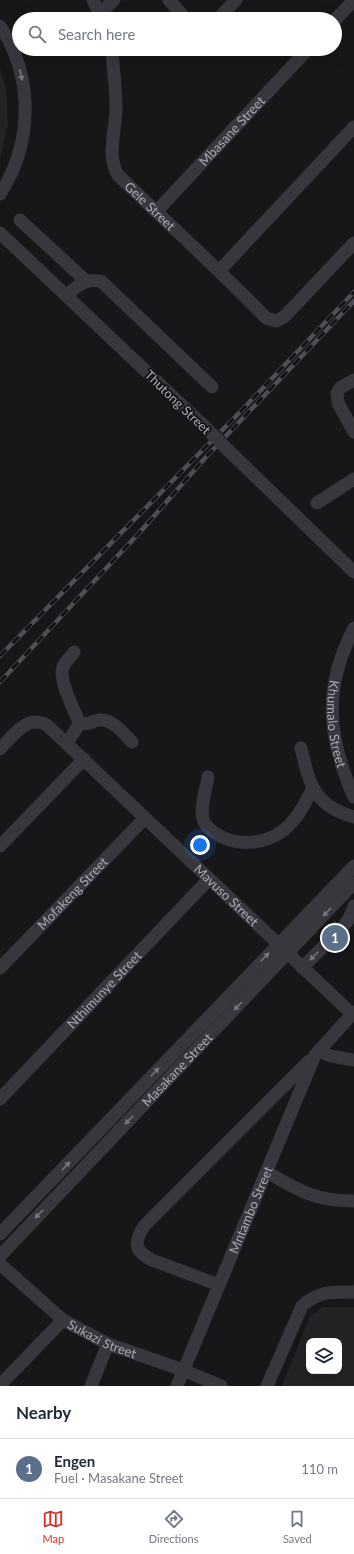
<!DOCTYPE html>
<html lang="en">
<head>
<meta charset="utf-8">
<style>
	:root { --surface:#fff; --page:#f6f6f7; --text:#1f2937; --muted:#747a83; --line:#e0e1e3; --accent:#d93025 }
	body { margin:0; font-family:Lato,sans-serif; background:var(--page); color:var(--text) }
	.controls { position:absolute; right:12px; bottom:12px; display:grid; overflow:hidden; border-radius:8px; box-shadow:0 4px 16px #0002 }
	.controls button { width:36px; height:36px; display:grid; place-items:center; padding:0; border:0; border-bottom:1px solid var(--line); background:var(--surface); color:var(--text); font:20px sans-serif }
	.you { position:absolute; left:200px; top:845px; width:14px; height:14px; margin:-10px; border:3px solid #fff; border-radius:50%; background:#1a73e8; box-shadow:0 0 0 6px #1a73e833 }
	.badge { display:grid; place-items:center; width:26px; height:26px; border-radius:50%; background:var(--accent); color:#fff; font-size:13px; font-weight:700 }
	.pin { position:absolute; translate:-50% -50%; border:2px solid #fff; box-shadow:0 1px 4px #0006 }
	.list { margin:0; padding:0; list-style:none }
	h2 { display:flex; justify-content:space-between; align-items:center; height:52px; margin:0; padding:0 16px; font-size:17px }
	h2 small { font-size:13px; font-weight:400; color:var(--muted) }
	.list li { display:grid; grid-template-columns:26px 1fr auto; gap:12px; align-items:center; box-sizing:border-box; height:60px; padding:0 16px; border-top:1px solid var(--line) }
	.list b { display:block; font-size:15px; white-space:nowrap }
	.list p { margin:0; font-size:13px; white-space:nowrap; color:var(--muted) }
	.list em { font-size:13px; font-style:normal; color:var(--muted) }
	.icon { flex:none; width:22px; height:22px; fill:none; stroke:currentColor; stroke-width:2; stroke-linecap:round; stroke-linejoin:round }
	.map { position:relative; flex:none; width:354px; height:1386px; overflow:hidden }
	.search { position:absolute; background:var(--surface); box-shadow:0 4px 16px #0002; left:12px; right:12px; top:12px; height:44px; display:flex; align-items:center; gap:10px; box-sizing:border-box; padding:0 14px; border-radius:22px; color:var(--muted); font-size:15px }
	.sheet { height:112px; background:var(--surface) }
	nav { display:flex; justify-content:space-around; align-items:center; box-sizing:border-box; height:56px; border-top:1px solid var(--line); background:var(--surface); font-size:11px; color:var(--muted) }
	nav a { display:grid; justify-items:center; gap:2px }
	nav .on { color:var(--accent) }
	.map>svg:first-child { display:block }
	.built { fill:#232225; fill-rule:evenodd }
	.building { fill:#3e3e42; stroke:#313034 }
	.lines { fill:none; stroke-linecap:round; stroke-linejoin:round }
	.minor-tunnel { stroke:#343438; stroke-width:13; stroke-dasharray:13 6; stroke-linecap:butt }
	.minor { stroke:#38373d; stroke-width:13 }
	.rail-casing { stroke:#4e4e56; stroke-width:4.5 }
	.rail { stroke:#121113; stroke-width:3; stroke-dasharray:9; stroke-linecap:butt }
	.minor-bridge { stroke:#38373d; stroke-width:13 }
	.oneway { fill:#767681 }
	.labels { text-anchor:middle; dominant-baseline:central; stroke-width:3.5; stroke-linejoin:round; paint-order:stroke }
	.street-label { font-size:13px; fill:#a9aab8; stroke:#121113 }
</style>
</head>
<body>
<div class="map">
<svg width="354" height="1386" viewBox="0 0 354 1386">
	<rect width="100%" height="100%" fill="#171618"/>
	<path class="built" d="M0,69L6,87L8,124L0,161Z
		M323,1307H354V1386H282L310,1316ZM309,1341H339V1371H309Z"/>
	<path class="building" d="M335,921L336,922L334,931L337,934L341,936L348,933L350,935L334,952L332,950L334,942L331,938L328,936L320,938L319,937Z"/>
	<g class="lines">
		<path class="minor-tunnel" d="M326,944L342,928"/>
		<g class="minor">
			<path d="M93,0L102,19"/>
			<path d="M169,0L186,19"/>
			<path d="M100,13L114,0"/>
			<path d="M218,19L236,0"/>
			<path d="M335,20L354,0"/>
			<path d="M0,26C34,77 33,143 0,194"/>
			<path id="s1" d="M112,49C113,69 116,88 116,108C116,130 106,156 118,175C167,223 219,269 266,318L276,321L284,317L354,243"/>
			<path id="s2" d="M156,212L308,49"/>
			<path d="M20,220L86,281"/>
			<path d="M0,233L206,428"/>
			<path d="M220,270L354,127"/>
			<path d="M67,295C77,286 87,277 102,282L212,387"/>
			<path d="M354,380L340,388L337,393L338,403L354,432"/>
			<path d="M228,450L354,572"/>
			<path d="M317,503L354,479"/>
			<path id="s3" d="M354,628C323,688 327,736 354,797"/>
			<path d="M79,722C90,726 90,721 100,720C113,719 124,734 132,742"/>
			<path d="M67,743L78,726L79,722C74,709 58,680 63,667C65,662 71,657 74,652"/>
			<path d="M301,748C310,785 314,806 354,817"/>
			<path id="s4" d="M0,749C13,736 26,714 47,725L352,1014"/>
			<path d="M208,777C206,790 200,806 203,819C204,824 210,830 215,833C238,849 274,844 292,822C301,813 307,799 313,788"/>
			<path d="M0,846L84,759"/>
			<path d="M342,928L349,919L354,906"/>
			<path id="s5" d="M0,968L145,818"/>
			<path d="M302,968L326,944"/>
			<path d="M319,1051L331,1056L354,1060"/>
			<path id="s6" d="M0,1099L209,879"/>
			<path d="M267,1172C299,1191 316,1201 354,1201"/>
			<path d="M0,1234L354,866"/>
			<path id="s7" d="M0,1256L354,883"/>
			<path id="s8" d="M0,1264L63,1320L108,1344L183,1370L221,1386"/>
			<path d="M219,1285L152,1260C133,1250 134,1241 145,1225L309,1061"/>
			<path d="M0,1385L63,1320"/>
			<path d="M91,1386L108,1344"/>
			<path id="s9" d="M177,1386L315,1055L354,1012"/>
			<path d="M267,1386L302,1306C318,1291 333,1292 354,1292"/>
		</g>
		<g class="rail-casing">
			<path id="rail" d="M0,656L243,409L354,292
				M0,682L140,532L206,457L354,301"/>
		</g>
		<use href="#rail" class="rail"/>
		<path class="minor-bridge" d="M206,428L228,450"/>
	</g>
	<defs><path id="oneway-solid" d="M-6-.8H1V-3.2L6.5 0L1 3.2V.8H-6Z"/></defs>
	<g class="oneway">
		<use href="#oneway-solid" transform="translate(21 75) rotate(76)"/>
		<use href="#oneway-solid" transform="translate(327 912) rotate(134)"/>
		<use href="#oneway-solid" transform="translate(314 956) rotate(135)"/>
		<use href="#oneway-solid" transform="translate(265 957) rotate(-46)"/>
		<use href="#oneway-solid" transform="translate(238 1006) rotate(134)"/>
		<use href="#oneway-solid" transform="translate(155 1072) rotate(-46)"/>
		<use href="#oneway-solid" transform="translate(129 1120) rotate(134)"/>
		<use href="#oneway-solid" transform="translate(66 1166) rotate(-46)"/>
		<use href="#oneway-solid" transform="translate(39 1214) rotate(134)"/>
	</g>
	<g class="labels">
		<g class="street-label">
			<text stroke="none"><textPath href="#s2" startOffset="111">Mbasane Street</textPath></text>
			<text stroke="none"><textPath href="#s1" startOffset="172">Gele Street</textPath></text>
			<text transform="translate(178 402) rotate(44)">Thutong Street</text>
			<text stroke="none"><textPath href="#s3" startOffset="100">Khumalo Street</textPath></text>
			<text stroke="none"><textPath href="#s5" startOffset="104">Mofakeng Street</textPath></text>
			<text stroke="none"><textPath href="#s4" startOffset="305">Mavuso Street</textPath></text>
			<text stroke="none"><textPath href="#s6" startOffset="151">Nthimunye Street</textPath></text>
			<text stroke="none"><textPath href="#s7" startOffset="257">Masakane Street</textPath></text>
			<text stroke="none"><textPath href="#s9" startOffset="191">Mntambo Street</textPath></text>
			<text stroke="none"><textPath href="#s8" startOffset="128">Sukazi Street</textPath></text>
		</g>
	</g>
</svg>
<div class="controls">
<button><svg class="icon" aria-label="layers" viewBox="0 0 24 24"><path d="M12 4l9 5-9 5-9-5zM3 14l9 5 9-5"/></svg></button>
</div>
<div class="you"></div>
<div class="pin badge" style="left:335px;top:938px;background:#5c6f8a">1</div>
<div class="search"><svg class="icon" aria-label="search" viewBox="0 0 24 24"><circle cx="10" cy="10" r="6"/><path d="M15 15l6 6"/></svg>Search here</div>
</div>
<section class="sheet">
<h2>Nearby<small></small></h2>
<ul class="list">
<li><span class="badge" style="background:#5c6f8a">1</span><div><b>Engen</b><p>Fuel · Masakane Street</p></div><em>110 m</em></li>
</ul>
</section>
<nav>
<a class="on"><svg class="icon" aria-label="map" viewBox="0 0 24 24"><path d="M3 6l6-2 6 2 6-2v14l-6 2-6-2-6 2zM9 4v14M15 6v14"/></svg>Map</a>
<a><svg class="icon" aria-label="directions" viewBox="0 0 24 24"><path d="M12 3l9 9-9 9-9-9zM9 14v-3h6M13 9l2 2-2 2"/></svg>Directions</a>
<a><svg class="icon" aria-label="saved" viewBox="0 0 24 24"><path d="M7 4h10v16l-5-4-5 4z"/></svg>Saved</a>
</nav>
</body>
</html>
